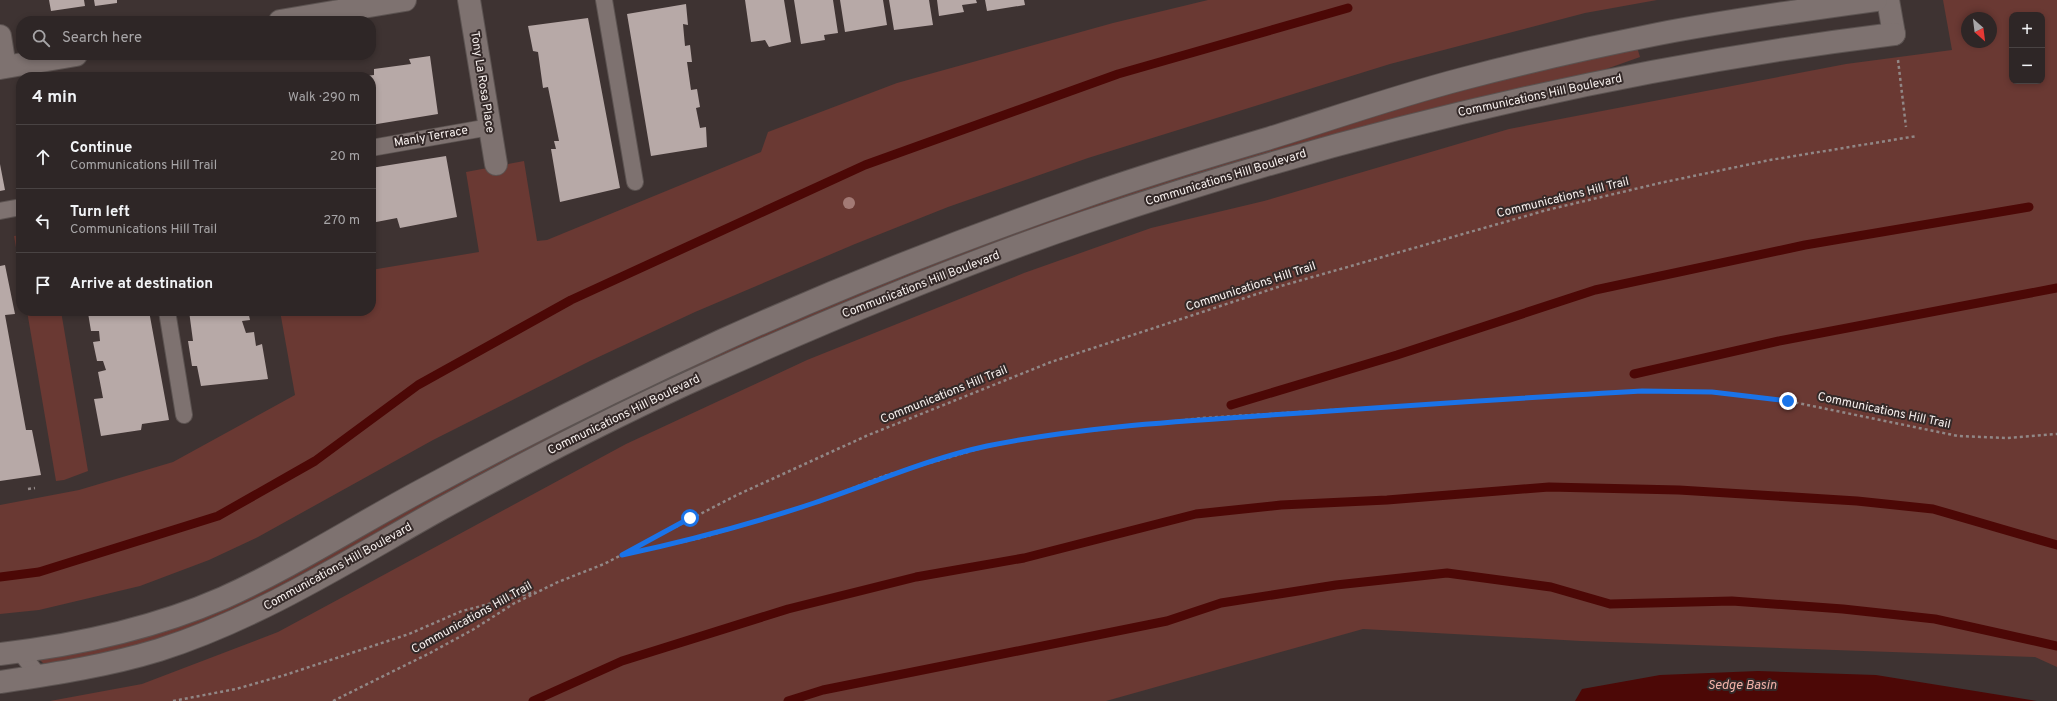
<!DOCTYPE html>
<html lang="en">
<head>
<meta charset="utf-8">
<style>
	:root { --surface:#2e2626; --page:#362e2e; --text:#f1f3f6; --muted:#a7a5a7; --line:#494343 }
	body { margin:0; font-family:Overpass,sans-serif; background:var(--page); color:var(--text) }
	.controls { position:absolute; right:12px; top:12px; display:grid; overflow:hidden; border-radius:8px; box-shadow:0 2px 6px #0003 }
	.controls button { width:36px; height:36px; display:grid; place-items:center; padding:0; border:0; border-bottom:1px solid var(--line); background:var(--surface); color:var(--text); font:20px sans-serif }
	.compass { position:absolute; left:1961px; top:12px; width:36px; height:36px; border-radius:50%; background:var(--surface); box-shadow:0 2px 6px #0003; rotate:152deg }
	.stop { position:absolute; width:12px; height:12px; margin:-9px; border:3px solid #1a73e8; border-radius:50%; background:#fff }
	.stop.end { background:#1a73e8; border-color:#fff; box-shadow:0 1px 4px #0008 }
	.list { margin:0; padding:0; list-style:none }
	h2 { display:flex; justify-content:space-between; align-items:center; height:52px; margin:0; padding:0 16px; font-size:17px }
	h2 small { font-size:13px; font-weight:400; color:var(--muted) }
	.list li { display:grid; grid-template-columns:26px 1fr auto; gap:12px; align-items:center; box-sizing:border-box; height:64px; padding:0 16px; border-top:1px solid var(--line) }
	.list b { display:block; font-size:15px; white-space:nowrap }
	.list p { margin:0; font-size:13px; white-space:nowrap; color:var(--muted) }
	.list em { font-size:13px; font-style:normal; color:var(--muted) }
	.icon { flex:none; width:22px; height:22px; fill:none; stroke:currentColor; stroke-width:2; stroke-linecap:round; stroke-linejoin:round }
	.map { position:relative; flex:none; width:2057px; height:701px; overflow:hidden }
	.search { position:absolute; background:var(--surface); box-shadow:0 2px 6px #0003; left:16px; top:16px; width:360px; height:44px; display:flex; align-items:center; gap:10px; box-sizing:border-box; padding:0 14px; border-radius:16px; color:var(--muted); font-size:15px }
	.panel { position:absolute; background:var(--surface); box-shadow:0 2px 6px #0003; left:16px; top:72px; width:360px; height:244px; border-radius:16px }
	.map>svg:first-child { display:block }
	.green { fill:#6a3933; fill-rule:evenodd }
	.water { fill:#4c0806 }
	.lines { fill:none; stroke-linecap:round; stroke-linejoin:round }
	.stream { stroke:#4c0806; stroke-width:9 }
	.building { fill:#b7a9a7 }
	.service-casing { stroke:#5c5351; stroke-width:18 }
	.minor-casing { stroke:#5c5351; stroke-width:24 }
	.tertiary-casing { stroke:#5c5351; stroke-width:24 }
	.path { stroke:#918786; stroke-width:2.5; stroke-dasharray:3 3; stroke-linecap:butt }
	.service { stroke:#7e7270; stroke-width:16 }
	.minor { stroke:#7e7270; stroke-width:22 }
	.tertiary { stroke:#7e7270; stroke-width:22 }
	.tree { fill:#a37a75 }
	.route { stroke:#1a73e8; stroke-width:5 }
	.labels { text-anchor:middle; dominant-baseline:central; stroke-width:4; stroke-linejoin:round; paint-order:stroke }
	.street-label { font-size:12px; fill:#f8f1ef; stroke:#342928 }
	.water-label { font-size:13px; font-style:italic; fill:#f3b2a9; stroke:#342928 }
</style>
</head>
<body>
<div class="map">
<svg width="2057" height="701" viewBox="0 0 2057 701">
	<rect width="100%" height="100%" fill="#3e3332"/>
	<path class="green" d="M1208,0H1657L1585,13L1390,64L1088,158L948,207L855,244L695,312L590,361L433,440L258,537L209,560L140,586L39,610L0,614V505L79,490L173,462L295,395L280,311H371V270L479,252L466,172L524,161L537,241L547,240L761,152L768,132L897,83L1113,23Z
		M1943,0H2057V667L2035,657L1581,641L1363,629L1106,701H50L142,684L278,632L626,444L807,360L1024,273L1151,228L1264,201L1509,129L1846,64L1952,50ZM2012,15H2042V81H2012ZM1967,18H1991V42H1967Z
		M1637,47L1640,57L1595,73L973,255L248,607L149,644L51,666L43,663L37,657L95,648L823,304L1044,219L1446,92Z
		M21,235V276L14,236Z
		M27,311H61L88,471L64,480L56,481Z"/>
	<path class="water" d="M1758,671L1876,675L2037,701H1575L1582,689L1660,675Z"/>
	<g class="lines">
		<path class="stream" d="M1634,374L1779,341L2057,288
			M1231,405L1397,355L1595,290L1805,245L2029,207
			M0,577L39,572L218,516L315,461L418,385L571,300L865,165L1118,74L1348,8
			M533,701L622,661L788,609L916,577L1024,558L1196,514L1281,505L1387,500L1549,487L1679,490L1857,501L1933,509L2057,545
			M788,701L823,690L1167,621L1221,603L1336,585L1447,573L1551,587L1610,604L1732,601L1843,609L1935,619L2057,646"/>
	</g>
	<path class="building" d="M49,0H84L85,6L51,11Z
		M94,0H117V3L95,6Z
		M745,0H784L791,42L769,47L765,40L751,42Z
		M794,0H833L838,33L824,35L825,40L801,44Z
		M840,0H883L887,25L845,32Z
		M889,0H929L933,25L894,30Z
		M937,0H976L977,3L962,5L964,12L939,16Z
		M985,0H1024L1025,5L987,11Z
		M686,4L688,25L683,24L685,46L690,45L692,62H687L691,90L697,89L700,107L696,108L700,128L706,127L707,147L651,156L627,14Z
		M588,18L620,188L560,202L551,149H556L554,141H559L548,87L543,88L538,52L533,51L528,26Z
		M430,56L438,114L371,125V77L366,76L374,75V69L411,64L409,59Z
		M446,156L457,217L400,228L397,218L371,223V168Z
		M0,164L5,190L0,191Z
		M5,265L15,314L5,315L26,430H32L41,475L0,481V266Z
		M93,311H149L169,420L142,424L141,430L101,436L94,399L103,398L98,372L106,370L103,361H97L93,342L100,341L99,331H91L88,313H94Z
		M189,311H248L250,320L242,321L246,333L254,332L256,346L262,344L268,379L201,386L197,366H192L188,341H193Z"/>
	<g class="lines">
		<g class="service-casing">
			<path id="service" d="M604,0L635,182
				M371,148L490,127
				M0,211L21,207
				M167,311L184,415
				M20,652L39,676"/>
		</g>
		<g class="minor-casing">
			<path id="minor" d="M469,0L496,164
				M1888,0L1894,34
				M280,21L405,0
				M0,36L5,67
				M0,68L76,55"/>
		</g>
		<g class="tertiary-casing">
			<path id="tertiary" d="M0,654C77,645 152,629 223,598C294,566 358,524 426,488C524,435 623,386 723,340C836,289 952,243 1069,202C1135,178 1202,158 1270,138C1334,118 1397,96 1462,79C1527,62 1592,47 1658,34C1730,20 1803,10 1876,0
				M0,682C53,674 107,666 159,650C259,618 348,561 439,510C528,461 618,414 710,373C833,318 959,265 1086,222C1348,133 1620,68 1894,34"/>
		</g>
		<path class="path" d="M1898,60L1906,127
			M28,489L35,488
			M627,554L700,538L752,523L817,502L884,476L985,447L1043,436L1203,418L1642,391L1712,392L1788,401L1958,436L2007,438L2057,434
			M173,701L236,689L285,675L409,634L462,611L535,592
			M333,701L430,653L474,629L513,604L558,582L604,564L735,496L866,436L1051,362L1281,286L1547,210L1660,183L1770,160L1917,136"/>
		<use href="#service" class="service"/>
		<use href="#minor" class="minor"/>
		<use href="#tertiary" class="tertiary"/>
	</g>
	<circle class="tree" cx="849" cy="203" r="6"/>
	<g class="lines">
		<path class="route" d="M690,518L622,555C687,541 751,524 814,503C871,484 927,459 987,446C1075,428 1167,422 1257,416C1385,407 1514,398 1642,391L1712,392L1788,401"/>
	</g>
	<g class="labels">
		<g class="street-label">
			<text transform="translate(482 82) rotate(81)">Tony La Rosa Place</text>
			<text transform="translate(1540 96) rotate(-12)">Communications Hill Boulevard</text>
			<text transform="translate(431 137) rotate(-10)">Manly Terrace</text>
			<text transform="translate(1226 178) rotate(-17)">Communications Hill Boulevard</text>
			<text transform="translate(1563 198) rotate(-14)">Communications Hill Trail</text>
			<text transform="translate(921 285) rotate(-21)">Communications Hill Boulevard</text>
			<text transform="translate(1251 287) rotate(-18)">Communications Hill Trail</text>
			<text transform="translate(944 395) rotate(-22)">Communications Hill Trail</text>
			<text transform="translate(1884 411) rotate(12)">Communications Hill Trail</text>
			<text transform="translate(624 415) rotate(-26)">Communications Hill Boulevard</text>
			<text transform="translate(338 567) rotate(-29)">Communications Hill Boulevard</text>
			<text transform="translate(472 618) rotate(-29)">Communications Hill Trail</text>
		</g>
		<g class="water-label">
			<text x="1742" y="686">Sedge Basin</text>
		</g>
	</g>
</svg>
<div class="controls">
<button>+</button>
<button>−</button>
</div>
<svg class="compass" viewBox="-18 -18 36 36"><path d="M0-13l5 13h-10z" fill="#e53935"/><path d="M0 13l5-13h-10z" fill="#a7a5a7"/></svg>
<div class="stop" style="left:690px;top:518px"></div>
<div class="stop end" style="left:1788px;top:401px"></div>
<div class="search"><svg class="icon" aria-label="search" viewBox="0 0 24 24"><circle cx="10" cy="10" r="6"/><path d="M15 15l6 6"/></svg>Search here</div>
<section class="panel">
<h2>4 min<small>Walk · 290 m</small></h2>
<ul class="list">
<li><svg class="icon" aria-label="ahead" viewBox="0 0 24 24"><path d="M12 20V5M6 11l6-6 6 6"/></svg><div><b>Continue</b><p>Communications Hill Trail</p></div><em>20 m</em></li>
<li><svg class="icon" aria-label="left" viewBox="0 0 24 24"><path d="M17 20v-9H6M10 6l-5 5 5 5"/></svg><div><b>Turn left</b><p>Communications Hill Trail</p></div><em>270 m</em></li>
<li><svg class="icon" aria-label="arrive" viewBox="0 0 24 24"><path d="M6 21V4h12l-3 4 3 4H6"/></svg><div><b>Arrive at destination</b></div></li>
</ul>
</section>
</div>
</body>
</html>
